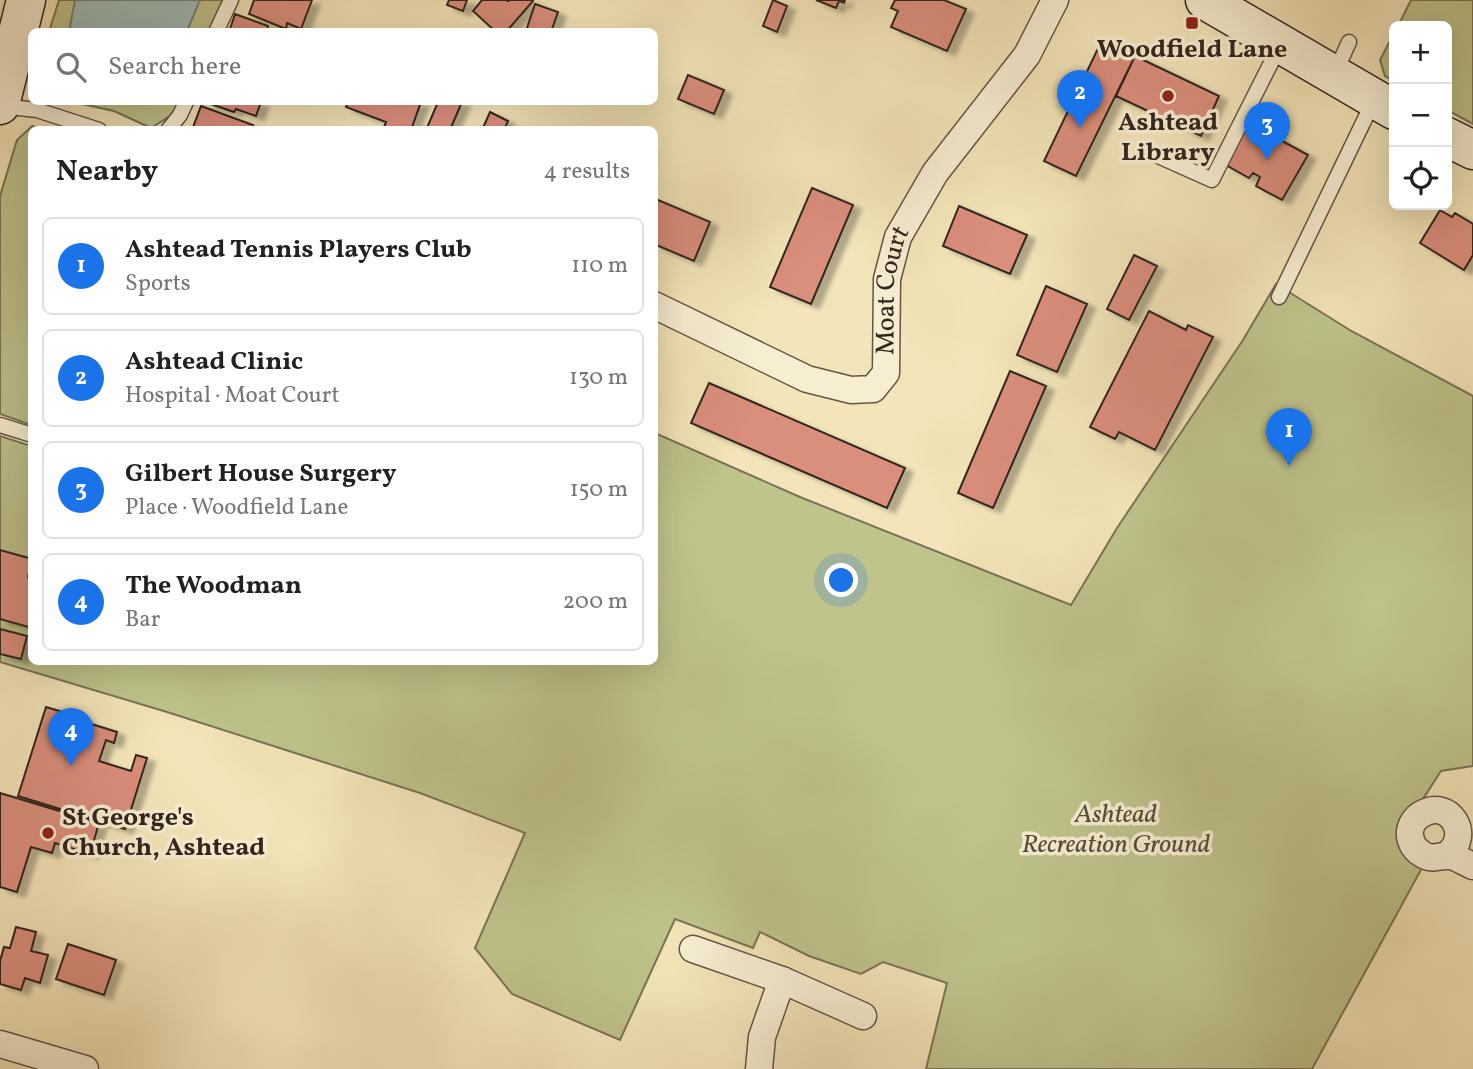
<!DOCTYPE html>
<html lang="en">
<head>
<meta charset="utf-8">
<style>
	:root { --surface:#fff; --page:#f2f2f2; --text:#202124; --muted:#757577; --line:#e0e0e0; --accent:#1a73e8 }
	body { margin:0; font-family:Vollkorn,serif; background:var(--page); color:var(--text) }
	.controls { position:absolute; right:21px; top:21px; display:grid; overflow:hidden; border-radius:10px; box-shadow:0 7px 28px #0002 }
	.controls button { width:63px; height:63px; display:grid; place-items:center; padding:0; border:0; border-bottom:2px solid var(--line); background:var(--surface); color:var(--text); font:35px sans-serif }
	.you { position:absolute; left:842px; top:581px; width:24px; height:24px; margin:-18px; border:5px solid #fff; border-radius:50%; background:#1a73e8; box-shadow:0 0 0 10px #1a73e833 }
	.badge { display:grid; place-items:center; width:46px; height:46px; border-radius:50%; background:var(--accent); color:#fff; font-size:23px; font-weight:700 }
	.pin { position:absolute; translate:-50% -58px; filter:drop-shadow(0 2px 4px #0008) }
	.pin::after { content:''; position:absolute; top:37px; width:24px; height:21px; background:inherit; clip-path:polygon(0 0,100% 0,50% 100%) }
	.list { margin:0; padding:0; list-style:none }
	h2 { display:flex; justify-content:space-between; align-items:center; height:91px; margin:0; padding:0 28px; font-size:30px }
	h2 small { font-size:23px; font-weight:400; color:var(--muted) }
	.list li { display:grid; grid-template-columns:46px 1fr auto; gap:21px; align-items:center; box-sizing:border-box; height:98px; margin:0 14px 14px; padding:0 14px; border:2px solid var(--line); border-radius:10px }
	.list b { display:block; font-size:26px; white-space:nowrap }
	.list p { margin:0; font-size:23px; white-space:nowrap; color:var(--muted) }
	.list em { font-size:23px; font-style:normal; color:var(--muted) }
	.icon { flex:none; width:38px; height:38px; fill:none; stroke:currentColor; stroke-width:2; stroke-linecap:round; stroke-linejoin:round }
	.map { position:relative; flex:none; width:1473px; height:1069px; overflow:hidden }
	.search { position:absolute; background:var(--surface); box-shadow:0 7px 28px #0002; left:28px; top:28px; width:630px; height:77px; display:flex; align-items:center; gap:18px; box-sizing:border-box; padding:0 24px; border-radius:10px; color:var(--muted); font-size:26px }
	.panel { position:absolute; background:var(--surface); box-shadow:0 7px 28px #0002; left:28px; top:126px; width:630px; height:539px; border-radius:10px }
	.map>svg:first-child { display:block }
	.green { fill:#bfc38c; stroke:#797455; stroke-width:2 }
	.water { fill:#9fbdb9; stroke:#74807b; stroke-width:2 }
	.building { fill:#da8e7b; stroke:#33251e; stroke-width:2; filter:url(#shadow) }
	.lines { fill:none; stroke-linecap:round; stroke-linejoin:round }
	.lane-casing { stroke:#635545; stroke-width:17 }
	.street-casing { stroke:#635545; stroke-width:29 }
	.secondary-casing { stroke:#33251e; stroke-width:41 }
	.lane { stroke:#f7eed2; stroke-width:14 }
	.street { stroke:#f7eed2; stroke-width:26 }
	.secondary { stroke:#f7eed2; stroke-width:38 }
	.poi-dot { fill:#8f2418; stroke:#f7eed2; stroke-width:2.5 }
	.labels { text-anchor:middle; dominant-baseline:central; stroke-width:7; stroke-linejoin:round; paint-order:stroke }
	.poi-label { font-size:26px; font-weight:bold; fill:#33251e; stroke:#f7eed2 }
	.street-label { font-size:26px; fill:#33251e; stroke:#f7eed2 }
	.park-label { font-size:26px; font-style:italic; fill:#564c3a; stroke:#f7eed2 }
</style>
</head>
<body>
<div class="map">
<svg width="1473" height="1069" viewBox="0 0 1473 1069">
	<defs>
		<filter id="shadow"><feDropShadow dx="8" dy="4.5" stdDeviation="2" flood-color="#0004"/></filter>
	</defs>
	<rect width="100%" height="100%" fill="#f3e5b9"/>
	<filter id="stains"><feTurbulence type="fractalNoise" baseFrequency=".00286" numOctaves="4"/><feColorMatrix values="0 0 0 0 .2 0 0 0 0 .09 0 0 0 0 .02 0 0 0 .5 -.17"/></filter>
	<radialGradient id="worn" r=".72"><stop offset=".6" stop-color="#630" stop-opacity="0"/><stop offset="1" stop-color="#630" stop-opacity=".3"/></radialGradient>
	<path class="green" d="M59,0H223L209,31L49,32Z
		M1411,0H1473V124L1447,110V26H1398Z
		M1394,33V81L1385,76L1380,60Z
		M73,102H179L173,114L151,128L114,111Z
		M32,126L42,129L32,130L31,425L0,414V196L17,140Z
		M1276,284L1353,332L1473,396V766L1441,771L1405,827L1422,868L1312,1069H926L947,983L883,962L861,974L809,956L760,932L753,948L675,919L620,1040L512,994L475,948L525,833L420,793L167,712L0,662V436L31,446L32,662H654L655,433L800,497L1071,605L1117,528L1243,340Z"/>
	<path class="water" d="M75,0H200L187,31H71L70,26Z"/>
	<path class="building" d="M254,0H312L301,29L287,23L286,29L249,14Z
		M449,0H467L463,11L447,5Z
		M482,0H506L508,1L509,0H531L533,1L506,32H496L473,11Z
		M773,0L787,6L777,32L763,26Z
		M816,0H845L844,3L839,1L836,8Z
		M895,0H944L966,9L947,51L891,27L898,11L891,8Z
		M535,4L558,12L551,32L526,31Z
		M235,14L268,26L267,32H229Z
		M1102,40L1135,56L1076,176L1044,161Z
		M1135,56L1219,96L1201,136L1116,96Z
		M688,75L724,90L714,114L678,99Z
		M205,102H261L256,116L236,109L234,112Z
		M348,102H421L411,130H383L386,122L346,107Z
		M438,102H462L450,130H426Z
		M201,106L253,125L251,130H192Z
		M490,112L508,121L504,130H482Z
		M1253,115L1277,129L1273,136L1308,155L1282,200L1256,186L1260,177L1253,173L1249,178L1226,165Z
		M812,188L853,205L811,304L770,287Z
		M658,200L710,222L694,261L654,244V210Z
		M959,206L1027,235L1010,274L943,246Z
		M1440,210L1452,217L1455,213L1473,224V255L1464,270L1420,243Z
		M1134,255L1157,266L1129,320L1107,309Z
		M1046,286L1087,304L1057,372L1017,355Z
		M1149,311L1186,330L1188,325L1213,337L1155,450L1119,432L1115,439L1090,427Z
		M1010,371L1046,386L993,508L958,493Z
		M709,383L905,468L887,508L691,423Z
		M0,550L32,559L28,577L32,578V628L0,619Z
		M0,629L27,636L21,659L0,654Z
		M46,707L83,718L82,721L117,732L114,743L106,740L99,761L131,771L136,755L147,758L125,829L18,796Z
		M0,793L99,823L90,854L55,843L52,853L31,847L17,892L0,887Z
		M16,927L36,932L31,951L48,955L40,983L25,978L21,990L0,984V961L4,947L10,948Z
		M68,944L116,960L104,995L56,979Z"/>
	<g class="lines">
		<g class="lane-casing">
			<path id="lane" d="M216,32L231,0
				M1335,73L1349,42
				M1,106L37,110L99,130
				M168,130L180,115L186,102
				M1145,150L1212,180L1280,45
				M1279,297L1374,100
				M0,425L32,435"/>
		</g>
		<g class="street-casing">
			<g id="street">
				<path id="s1" d="M654,305L807,379L851,390L873,389L886,373L887,279L898,237L935,173L1027,55L1055,0"/>
				<path d="M1447,855C1473,835 1449,798 1422,814C1416,817 1411,824 1410,831C1409,841 1414,849 1422,854C1433,861 1438,855 1448,856C1456,856 1465,863 1473,866"/>
				<path d="M693,949L782,980L863,1016"/>
				<path d="M0,1044L85,1069"/>
				<path d="M759,1069L762,1037L782,980"/>
			</g>
		</g>
		<g class="secondary-casing">
			<path id="secondary" d="M1205,0L1394,110
				M0,105L26,0
				M1447,137L1473,150"/>
		</g>
		<use href="#lane" class="lane"/>
		<use href="#street" class="street"/>
		<use href="#secondary" class="secondary"/>
	</g>
	<g class="poi-dot">
		<rect x="1185" y="16" width="14" height="14" rx="3.5"/>
		<circle cx="1168" cy="96" r="7"/>
		<circle cx="48" cy="833" r="7"/>
	</g>
	<g class="labels">
		<g class="poi-label">
			<text x="1192" y="50">Woodfield Lane</text>
			<text x="1168" y="123">Ashtead<tspan x="1168" dy="30">Library</tspan></text>
			<text x="62" y="818" text-anchor="start">St George's<tspan x="62" dy="30">Church, Ashtead</tspan></text>
		</g>
		<g class="street-label">
			<text stroke="none"><textPath href="#s1" startOffset="341">Moat Court</textPath></text>
		</g>
		<g class="park-label">
			<text x="1116" y="815">Ashtead<tspan x="1116" dy="30">Recreation Ground</tspan></text>
		</g>
	</g>
	<rect width="100%" height="100%" filter="url(#stains)"/>
	<rect width="100%" height="100%" fill="url(#worn)"/>
</svg>
<div class="controls">
<button>+</button>
<button>−</button>
<button><svg class="icon" aria-label="locate" viewBox="0 0 24 24"><circle cx="12" cy="12" r="6"/><path d="M12 2v4M12 18v4M2 12h4M18 12h4"/></svg></button>
</div>
<div class="you"></div>
<div class="pin badge" style="left:1289px;top:466px">1</div>
<div class="pin badge" style="left:1080px;top:128px">2</div>
<div class="pin badge" style="left:1267px;top:160px">3</div>
<div class="pin badge" style="left:71px;top:766px">4</div>
<div class="search"><svg class="icon" aria-label="search" viewBox="0 0 24 24"><circle cx="10" cy="10" r="6"/><path d="M15 15l6 6"/></svg>Search here</div>
<section class="panel">
<h2>Nearby<small>4 results</small></h2>
<ul class="list">
<li><span class="badge">1</span><div><b>Ashtead Tennis Players Club</b><p>Sports</p></div><em>110 m</em></li>
<li><span class="badge">2</span><div><b>Ashtead Clinic</b><p>Hospital · Moat Court</p></div><em>130 m</em></li>
<li><span class="badge">3</span><div><b>Gilbert House Surgery</b><p>Place · Woodfield Lane</p></div><em>150 m</em></li>
<li><span class="badge">4</span><div><b>The Woodman</b><p>Bar</p></div><em>200 m</em></li>
</ul>
</section>
</div>
</body>
</html>
